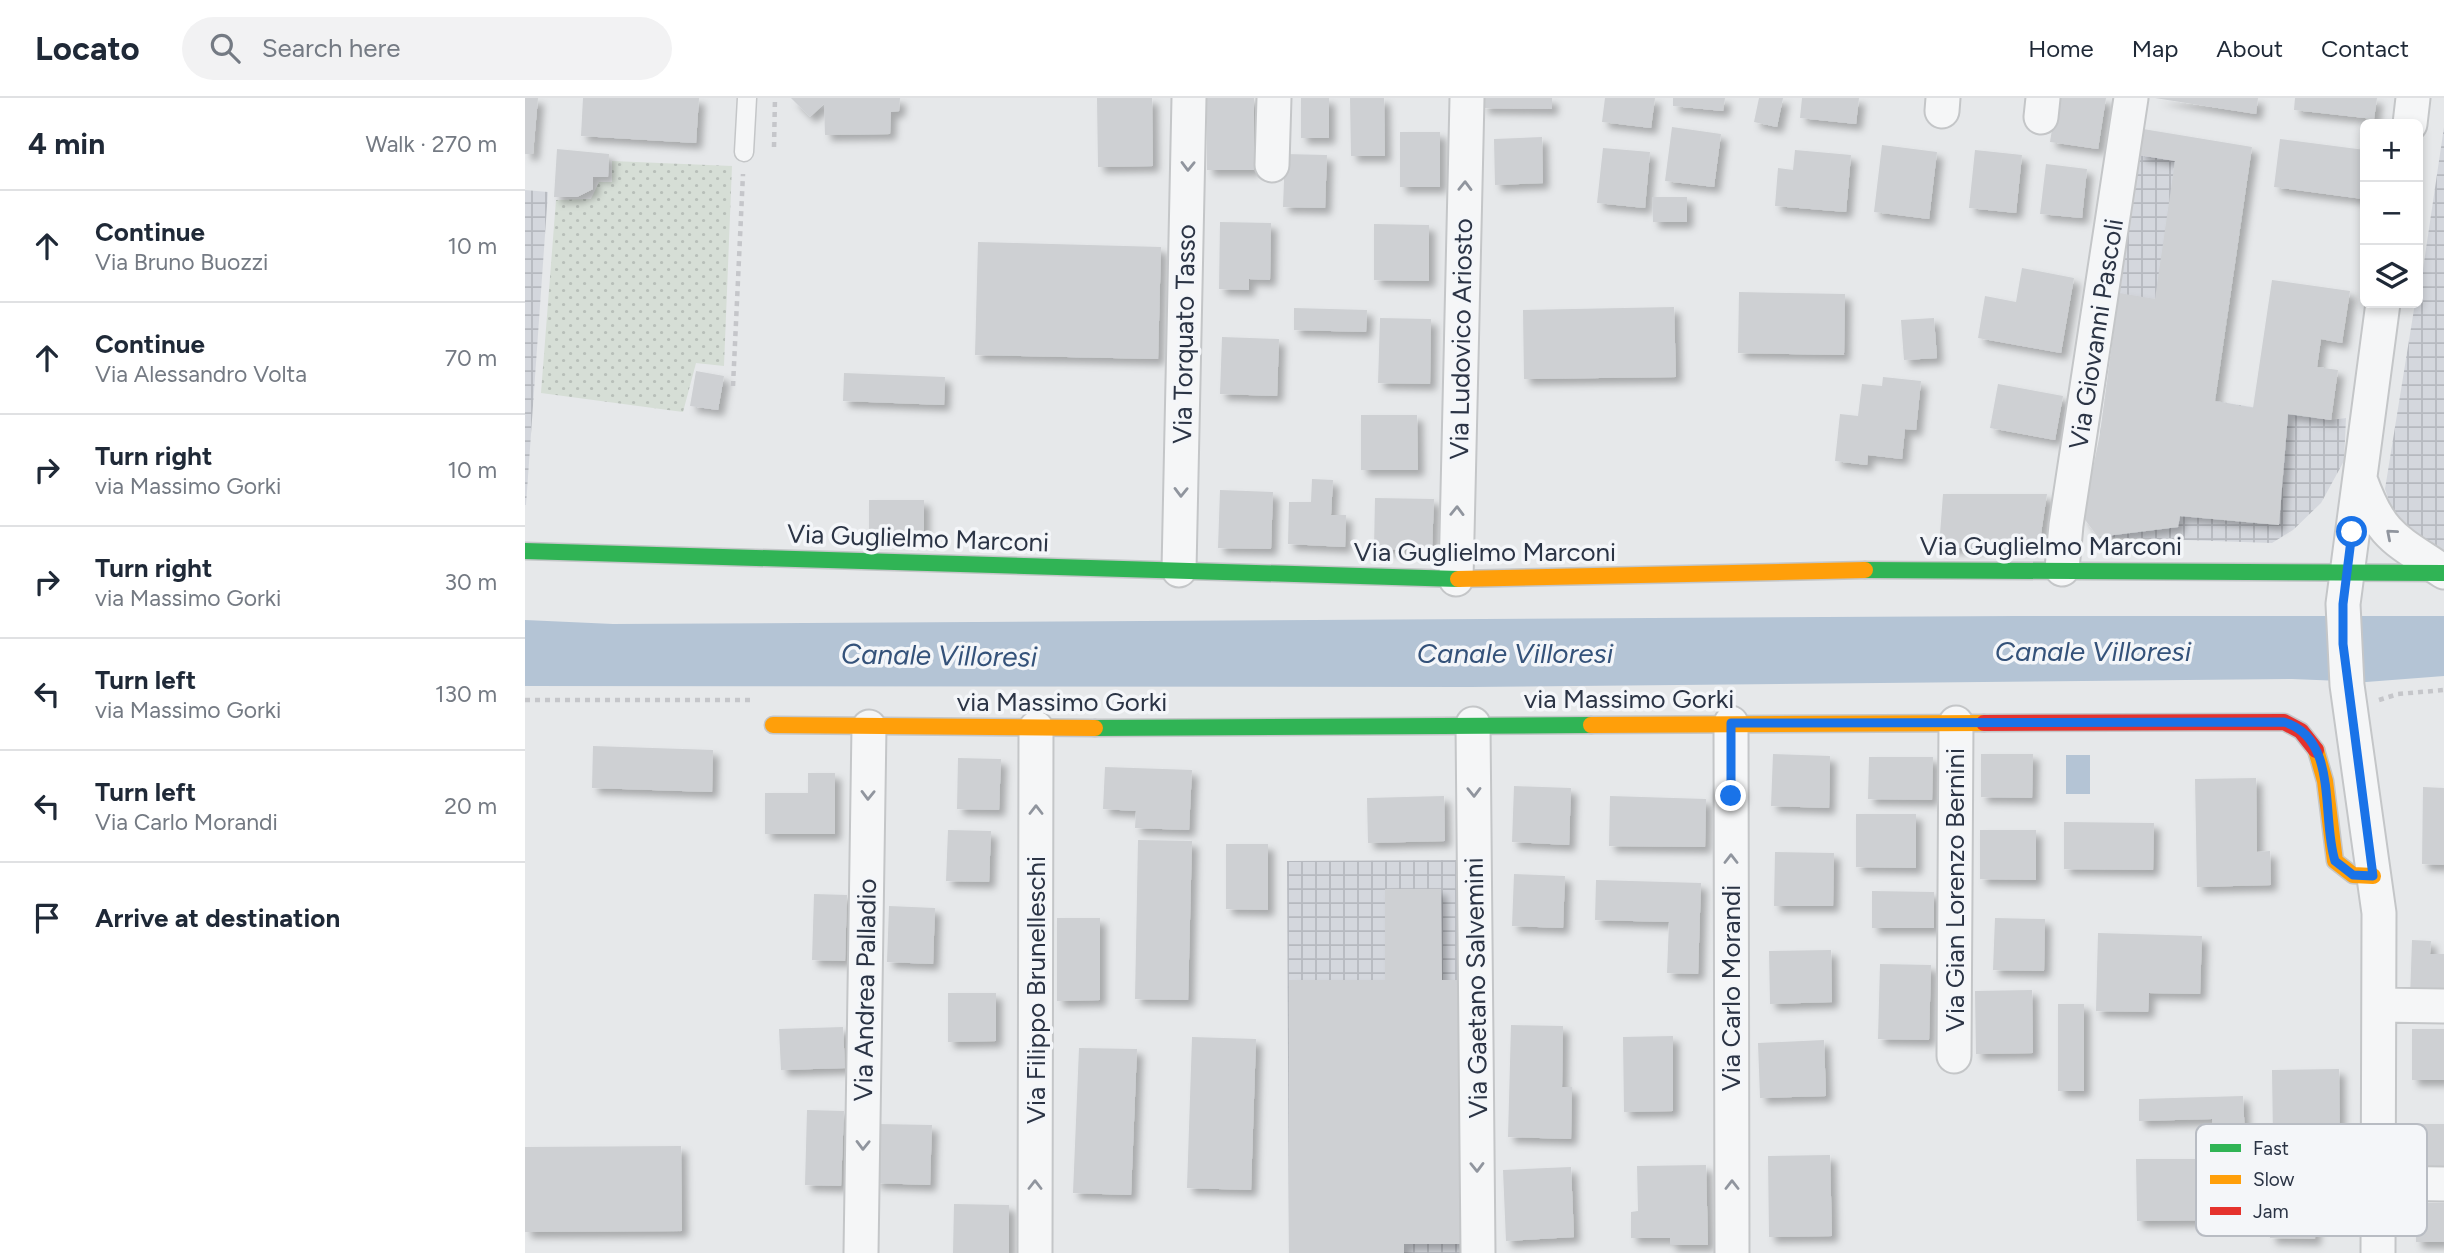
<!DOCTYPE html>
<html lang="en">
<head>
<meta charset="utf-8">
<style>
	:root { --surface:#fff; --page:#f2f2f3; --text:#1f2937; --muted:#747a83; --line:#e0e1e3 }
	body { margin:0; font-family:Figtree,sans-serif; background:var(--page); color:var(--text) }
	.controls { position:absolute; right:21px; top:21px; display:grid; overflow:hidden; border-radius:10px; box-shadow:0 4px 10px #0003 }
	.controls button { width:63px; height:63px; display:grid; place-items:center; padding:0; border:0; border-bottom:2px solid var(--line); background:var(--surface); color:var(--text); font:35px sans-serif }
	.stop { position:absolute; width:21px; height:21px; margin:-16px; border:5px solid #1a73e8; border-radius:50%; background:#fff }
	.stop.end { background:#1a73e8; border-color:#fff; box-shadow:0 2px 7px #0008 }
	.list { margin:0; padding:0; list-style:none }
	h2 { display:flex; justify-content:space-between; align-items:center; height:91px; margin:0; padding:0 28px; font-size:30px }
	h2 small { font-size:23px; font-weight:400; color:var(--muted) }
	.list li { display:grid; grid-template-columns:46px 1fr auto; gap:21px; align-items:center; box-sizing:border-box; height:112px; padding:0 28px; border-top:2px solid var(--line) }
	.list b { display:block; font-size:26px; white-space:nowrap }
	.list p { margin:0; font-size:23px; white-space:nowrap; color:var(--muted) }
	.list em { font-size:23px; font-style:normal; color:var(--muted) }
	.icon { flex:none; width:38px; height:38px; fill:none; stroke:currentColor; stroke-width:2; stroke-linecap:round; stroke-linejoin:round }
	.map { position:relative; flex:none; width:1919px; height:1155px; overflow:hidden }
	header { display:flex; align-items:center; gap:42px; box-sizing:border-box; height:98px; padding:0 35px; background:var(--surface); border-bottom:2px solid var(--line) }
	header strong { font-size:33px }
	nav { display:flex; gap:38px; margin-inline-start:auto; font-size:24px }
	.search { width:490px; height:63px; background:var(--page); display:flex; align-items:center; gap:18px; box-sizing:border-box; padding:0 24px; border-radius:38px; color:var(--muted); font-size:26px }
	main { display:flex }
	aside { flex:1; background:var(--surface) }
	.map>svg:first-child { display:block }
	.industrial { fill:url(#industrial-grid) }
	.grass { fill:url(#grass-dots) }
	.water { fill:#b4c4d5 }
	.building { fill:#ced0d3; filter:url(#shadow) }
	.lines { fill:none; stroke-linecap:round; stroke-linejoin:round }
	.lane-casing { stroke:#c4c6c8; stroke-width:21 }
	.street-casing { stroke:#c4c6c8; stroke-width:37 }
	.fast-casing { stroke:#c4c6c8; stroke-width:19 }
	.slow-casing { stroke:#c4c6c8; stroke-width:19 }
	.jam-casing { stroke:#c4c6c8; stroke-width:19 }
	.path { stroke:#c5c6ca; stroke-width:4.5; stroke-dasharray:5 5; stroke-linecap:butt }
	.lane { stroke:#f5f6f7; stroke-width:18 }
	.street { stroke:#f5f6f7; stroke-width:33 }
	.fast { stroke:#30b455; stroke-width:16 }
	.slow { stroke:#ff9f0a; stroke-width:16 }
	.jam { stroke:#e5322d; stroke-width:16 }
	.oneway { stroke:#90959e }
	.route { stroke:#1a73e8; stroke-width:9 }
	.labels { text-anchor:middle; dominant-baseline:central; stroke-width:7; stroke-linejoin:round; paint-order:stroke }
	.street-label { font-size:26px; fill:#2b3445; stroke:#f4f6f9 }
	.water-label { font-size:28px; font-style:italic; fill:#34527a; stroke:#f4f6f9 }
	.key { fill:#f4f6f9; stroke:#b8bcc3; stroke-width:2 }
	.key-label { font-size:19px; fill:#2b3445 }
</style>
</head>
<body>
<header>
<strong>Locato</strong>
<div class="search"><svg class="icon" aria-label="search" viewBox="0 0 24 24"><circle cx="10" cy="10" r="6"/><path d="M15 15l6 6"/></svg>Search here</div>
<nav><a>Home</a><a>Map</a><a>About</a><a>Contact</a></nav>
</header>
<main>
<aside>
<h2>4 min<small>Walk · 270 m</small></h2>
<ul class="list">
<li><svg class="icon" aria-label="ahead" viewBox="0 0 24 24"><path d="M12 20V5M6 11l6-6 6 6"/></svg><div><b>Continue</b><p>Via Bruno Buozzi</p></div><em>10 m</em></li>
<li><svg class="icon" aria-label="ahead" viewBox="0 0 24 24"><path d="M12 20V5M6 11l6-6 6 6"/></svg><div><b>Continue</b><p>Via Alessandro Volta</p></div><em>70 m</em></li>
<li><svg class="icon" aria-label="right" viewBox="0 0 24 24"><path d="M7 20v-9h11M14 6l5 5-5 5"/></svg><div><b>Turn right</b><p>via Massimo Gorki</p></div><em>10 m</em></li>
<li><svg class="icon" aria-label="right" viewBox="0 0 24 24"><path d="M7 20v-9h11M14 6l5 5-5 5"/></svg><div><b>Turn right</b><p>via Massimo Gorki</p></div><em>30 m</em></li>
<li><svg class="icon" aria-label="left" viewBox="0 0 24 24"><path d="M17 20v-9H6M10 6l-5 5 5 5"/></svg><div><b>Turn left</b><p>via Massimo Gorki</p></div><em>130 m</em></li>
<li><svg class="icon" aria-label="left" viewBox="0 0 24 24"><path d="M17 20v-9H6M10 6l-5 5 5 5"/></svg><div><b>Turn left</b><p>Via Carlo Morandi</p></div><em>20 m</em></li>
<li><svg class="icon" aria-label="arrive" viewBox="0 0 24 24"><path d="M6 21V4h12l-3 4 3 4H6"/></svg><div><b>Arrive at destination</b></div></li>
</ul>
</aside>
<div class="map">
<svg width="1919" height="1155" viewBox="0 0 1919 1155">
	<defs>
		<pattern id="industrial-grid" width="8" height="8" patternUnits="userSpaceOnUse" patternTransform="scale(1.75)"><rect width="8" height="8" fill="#d4d7dd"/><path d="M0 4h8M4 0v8" fill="none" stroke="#b6b9bf"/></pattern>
		<pattern id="grass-dots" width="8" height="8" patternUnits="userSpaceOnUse" patternTransform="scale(1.75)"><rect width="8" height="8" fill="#d6ded6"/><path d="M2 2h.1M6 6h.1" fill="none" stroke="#b8bfb9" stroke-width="1.8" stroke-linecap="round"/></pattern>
		<filter id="shadow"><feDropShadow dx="6" dy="6" stdDeviation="3.5" flood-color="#0004"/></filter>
	</defs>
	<rect width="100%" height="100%" fill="#e6e8ea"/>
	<path class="industrial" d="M1919,29V452H1912L1894,442L1869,417L1860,391L1890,205H1893Z
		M1614,57L1723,74L1690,303L1806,322L1821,320L1819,363L1796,405L1768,432L1747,445L1573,439L1575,336Z
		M0,92L23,94L1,407H0Z
		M933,762L935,1155H764L762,763Z"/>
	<path class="grass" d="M87,63L207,68L199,268L171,265L158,314L16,295L31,102L66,101L74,84H87Z"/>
	<path class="water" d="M1491,518H1919V578L1841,584L1767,581L945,589L0,588V522L88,526Z
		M1541,657H1565V696H1541Z"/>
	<path class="building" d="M0,0H13L8,56H0Z
		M58,0H174L171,45L56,38Z
		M266,0H375L374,13L366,14L365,36L300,37L299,6L285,19Z
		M572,0H627L628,68L573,69Z
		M682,0H729V72H682Z
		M776,0H804V40H776Z
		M825,0H859L860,58H826Z
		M958,0H1027V11L957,10Z
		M1080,0H1130L1126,30L1077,24Z
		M1148,0H1200L1198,13L1148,8Z
		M1234,0H1258L1252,29L1229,24Z
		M1277,0H1334L1331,26L1275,20Z
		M1532,0H1581L1573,51L1525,44Z
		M1630,0H1733L1731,16Z
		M1770,0H1852L1849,21L1769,12Z
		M1147,29L1196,36L1189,89L1140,83Z
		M1618,31L1727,49L1690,303L1728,310L1747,182L1825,193L1817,245L1796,241L1792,269L1813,272L1806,322L1763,316L1754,427L1655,418L1653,429L1573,439L1558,419L1575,336L1594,195L1630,201L1650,63L1614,57Z
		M875,34H915V89H875Z
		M1017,39L1018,85L970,87L969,41Z
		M1755,41L1840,52L1838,101L1749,89Z
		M1357,47L1412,54L1404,121L1349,114Z
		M1078,50L1125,54L1120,110L1072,105Z
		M32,51L84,56L83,79H68V91L52,99H29Z
		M1270,52L1326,57L1321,114L1250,108L1253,70L1268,72Z
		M1450,52L1497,57L1491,115L1444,110Z
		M760,56L802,57L800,110L758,109Z
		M1521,66L1562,71L1557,120L1515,116Z
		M1127,99H1162V124H1128Z
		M695,124L746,125L745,182L724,181V192L694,191Z
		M849,126L904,127V183L849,182Z
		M453,144L636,149L633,261L450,257Z
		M1497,170L1549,180L1536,255L1453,240L1460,198L1491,204Z
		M1214,194L1320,196L1319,257L1213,255Z
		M1149,209L1151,279L999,281L998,212Z
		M769,210L842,212L841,234L769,232Z
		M855,220L906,221L905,286L853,285Z
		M1409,220L1412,260L1379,262L1376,222Z
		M697,239L754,241L752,298L695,296Z
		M171,273L199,278L193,312L165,308Z
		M319,275L420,279L419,307L318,303Z
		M1358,279L1396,283L1391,332L1380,331L1377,361L1343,357L1342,367L1310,363L1315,316L1333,318L1337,286L1357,288Z
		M1473,286L1538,298L1530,342L1465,330Z
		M836,317H892L893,372H836Z
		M787,381L808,382L806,417H821L820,449L763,446L764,404H786Z
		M695,392L748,394L746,451L693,450Z
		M1418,396H1522L1514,449L1414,450Z
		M850,400L909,401L907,452L849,451Z
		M344,402H399V440L344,441Z
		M68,648L188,652L187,694L67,690Z
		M1248,656L1305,658L1304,710L1246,708Z
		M1456,656H1508L1507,700L1456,699Z
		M1344,659H1408L1407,702L1343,701Z
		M433,660L476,661L474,712L432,711Z
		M580,669L667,672L664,732L610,730L611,713L578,711Z
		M283,675H310V736H240V695H283Z
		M1731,680L1732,754L1745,753L1746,787L1672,789L1670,681Z
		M989,688L1046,690L1044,747L987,744Z
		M1898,689L1919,690V767L1897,766Z
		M919,698L920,743L843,745L842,700Z
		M1085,698L1181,701L1180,749L1084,748Z
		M1331,716H1391V770L1331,769Z
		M1539,724L1629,725L1628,772L1539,771Z
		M423,732L466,733L464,784L421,783Z
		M1455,732H1511V782L1455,781Z
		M613,742L667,743L663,902L610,901Z
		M701,746H743V812L701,811Z
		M1250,754L1309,755L1308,808H1249Z
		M989,776L1040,778L1038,830L987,828Z
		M1071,782L1176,785L1173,876L1142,875L1144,824L1070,822Z
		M860,791H916L917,882H935V1146H879V1155H764V882H860Z
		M1347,793L1409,794V830H1347Z
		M289,796L322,797L320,863L287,862Z
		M364,808L410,810L408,866L362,864Z
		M532,820H575V902L532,903Z
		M1470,820L1520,821L1519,873L1468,872Z
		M1573,835L1677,838L1675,896L1624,895L1623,914L1571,913Z
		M1887,842L1906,843L1905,856H1919V900H1885Z
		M1306,852L1307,904L1245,906L1244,853Z
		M1355,866L1406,867L1404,942L1353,941Z
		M1507,892L1508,955L1451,956L1450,893Z
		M423,895H471V943L423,944Z
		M1533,906H1559V993H1533Z
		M986,927L1038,928L1037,989H1047L1046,1041L983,1039Z
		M318,929L320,970L256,972L254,931Z
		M1887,931H1919V982H1887Z
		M1148,938V1013L1099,1014L1098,939Z
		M667,939L731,941L726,1092L662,1090Z
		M1299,942L1301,998L1235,1000L1233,945Z
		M554,950L612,951L606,1097L548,1095Z
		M1814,971L1815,1056H1778L1777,1040H1748L1747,972Z
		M1718,998L1720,1039L1688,1040L1687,1021L1614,1023V1001Z
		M282,1012L319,1013L316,1088L280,1087Z
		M352,1026L407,1027L405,1087L350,1085Z
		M1890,1026H1919V1070L1891,1071Z
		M156,1048L157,1133L0,1134V1049Z
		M1305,1057L1307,1138L1244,1139L1243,1058Z
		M1611,1061H1704L1705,1122L1612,1123Z
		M1181,1067L1183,1147H1145V1140H1106V1114L1113,1113L1112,1068Z
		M1046,1069L1049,1139L981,1143L978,1072Z
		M1746,1089L1791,1090L1790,1141L1745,1140Z
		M1891,1105H1919V1144H1891Z
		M429,1106L484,1107V1155H428Z"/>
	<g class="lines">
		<g class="lane-casing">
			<path id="lane" d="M219,54L222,0"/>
		</g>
		<g class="street-casing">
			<path id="street" d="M1417,13L1418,0
				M1516,19L1518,0
				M1885,26L1888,0
				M747,67L749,0
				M1835,381C1856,439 1870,441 1919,474
				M1537,471L1541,427L1606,0
				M654,472L664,0
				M931,481L942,0
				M1206,625L1207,1155
				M948,626L953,1155
				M1855,907L1919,908
				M1429,958L1431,625
				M1854,1085L1919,1086
				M336,1155L344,629
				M510,1155L511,630
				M1853,1155L1854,815L1822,587L1818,506L1858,205"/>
		</g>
		<g class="fast-casing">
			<path id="fast" d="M0,453L933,481
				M1340,472L1919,475
				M570,630L1066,627"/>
		</g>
		<g class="slow-casing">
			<path id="slow" d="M933,481L1340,472
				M248,627L570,630
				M1066,627L1459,625
				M1791,652L1800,683L1810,763L1828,777L1848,778"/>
		</g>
		<g class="jam-casing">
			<path id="jam" d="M1459,625L1759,624L1776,633L1791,652"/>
		</g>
		<path class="path" d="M249,49L250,0
			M208,288L218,76
			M0,602H225
			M1854,602L1873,596L1919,592"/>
		<use href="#lane" class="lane"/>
		<use href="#street" class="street"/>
		<use href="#fast" class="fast"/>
		<use href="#slow" class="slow"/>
		<use href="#jam" class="jam"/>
	</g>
	<defs><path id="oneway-chevron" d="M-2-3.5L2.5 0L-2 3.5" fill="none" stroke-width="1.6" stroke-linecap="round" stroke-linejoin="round" transform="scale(1.75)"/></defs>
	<g class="oneway">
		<use href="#oneway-chevron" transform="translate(663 68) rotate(91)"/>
		<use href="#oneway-chevron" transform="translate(940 88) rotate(-89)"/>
		<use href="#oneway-chevron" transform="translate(656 394) rotate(91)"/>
		<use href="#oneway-chevron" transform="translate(932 413) rotate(-89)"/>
		<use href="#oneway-chevron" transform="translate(1866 436) rotate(-139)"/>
		<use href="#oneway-chevron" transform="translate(949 694) rotate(89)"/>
		<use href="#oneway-chevron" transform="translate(343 697) rotate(91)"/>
		<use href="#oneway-chevron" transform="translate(511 712) rotate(-90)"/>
		<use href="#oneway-chevron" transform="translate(1206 761) rotate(-90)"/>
		<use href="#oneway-chevron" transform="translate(338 1047) rotate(91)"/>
		<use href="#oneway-chevron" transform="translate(952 1069) rotate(89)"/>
		<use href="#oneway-chevron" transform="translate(510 1087) rotate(-90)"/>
		<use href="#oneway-chevron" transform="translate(1207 1087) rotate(-90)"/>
	</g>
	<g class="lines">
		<path class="route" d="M1206,698V625L1759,624C1814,640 1796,720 1810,763L1828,777L1848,778L1818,546V506L1827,434"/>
	</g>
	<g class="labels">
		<g class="street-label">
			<text transform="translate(659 236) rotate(-89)">Via Torquato Tasso</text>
			<text transform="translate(1571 236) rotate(-81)">Via Giovanni Pascoli</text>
			<text transform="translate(936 241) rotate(-89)">Via Ludovico Ariosto</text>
			<text transform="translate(393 440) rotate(2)">Via Guglielmo Marconi</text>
			<text x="1526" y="448">Via Guglielmo Marconi</text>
			<text x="960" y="454">Via Guglielmo Marconi</text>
			<text x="1104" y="601">via Massimo Gorki</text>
			<text x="537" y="604">via Massimo Gorki</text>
			<text transform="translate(1430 792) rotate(-90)">Via Gian Lorenzo Bernini</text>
			<text transform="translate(951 890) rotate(-91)">Via Gaetano Salvemini</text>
			<text transform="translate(1206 890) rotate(-90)">Via Carlo Morandi</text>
			<text transform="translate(340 892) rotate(-89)">Via Andrea Palladio</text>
			<text transform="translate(511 892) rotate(-90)">Via Filippo Brunelleschi</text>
		</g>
		<g class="water-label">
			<text x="1568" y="553">Canale Villoresi</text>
			<text x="990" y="555">Canale Villoresi</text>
			<text transform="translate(414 557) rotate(1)">Canale Villoresi</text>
		</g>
	</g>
	<rect x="1671" y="1026" width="231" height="112" rx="10" class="key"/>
	<rect x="1685" y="1046" width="31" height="8" fill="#30b455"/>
	<rect x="1685" y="1077" width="31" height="9" fill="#ff9f0a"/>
	<rect x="1685" y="1109" width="31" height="8" fill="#e5322d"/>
	<g class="key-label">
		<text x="1728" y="1057">Fast</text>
		<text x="1728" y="1088">Slow</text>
		<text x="1728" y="1120">Jam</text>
	</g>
</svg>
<div class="controls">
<button>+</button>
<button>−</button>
<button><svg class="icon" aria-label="layers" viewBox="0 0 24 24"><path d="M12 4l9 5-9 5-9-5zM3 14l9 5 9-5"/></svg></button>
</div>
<div class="stop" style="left:1827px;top:434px"></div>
<div class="stop end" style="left:1206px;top:698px"></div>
</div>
</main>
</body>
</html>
